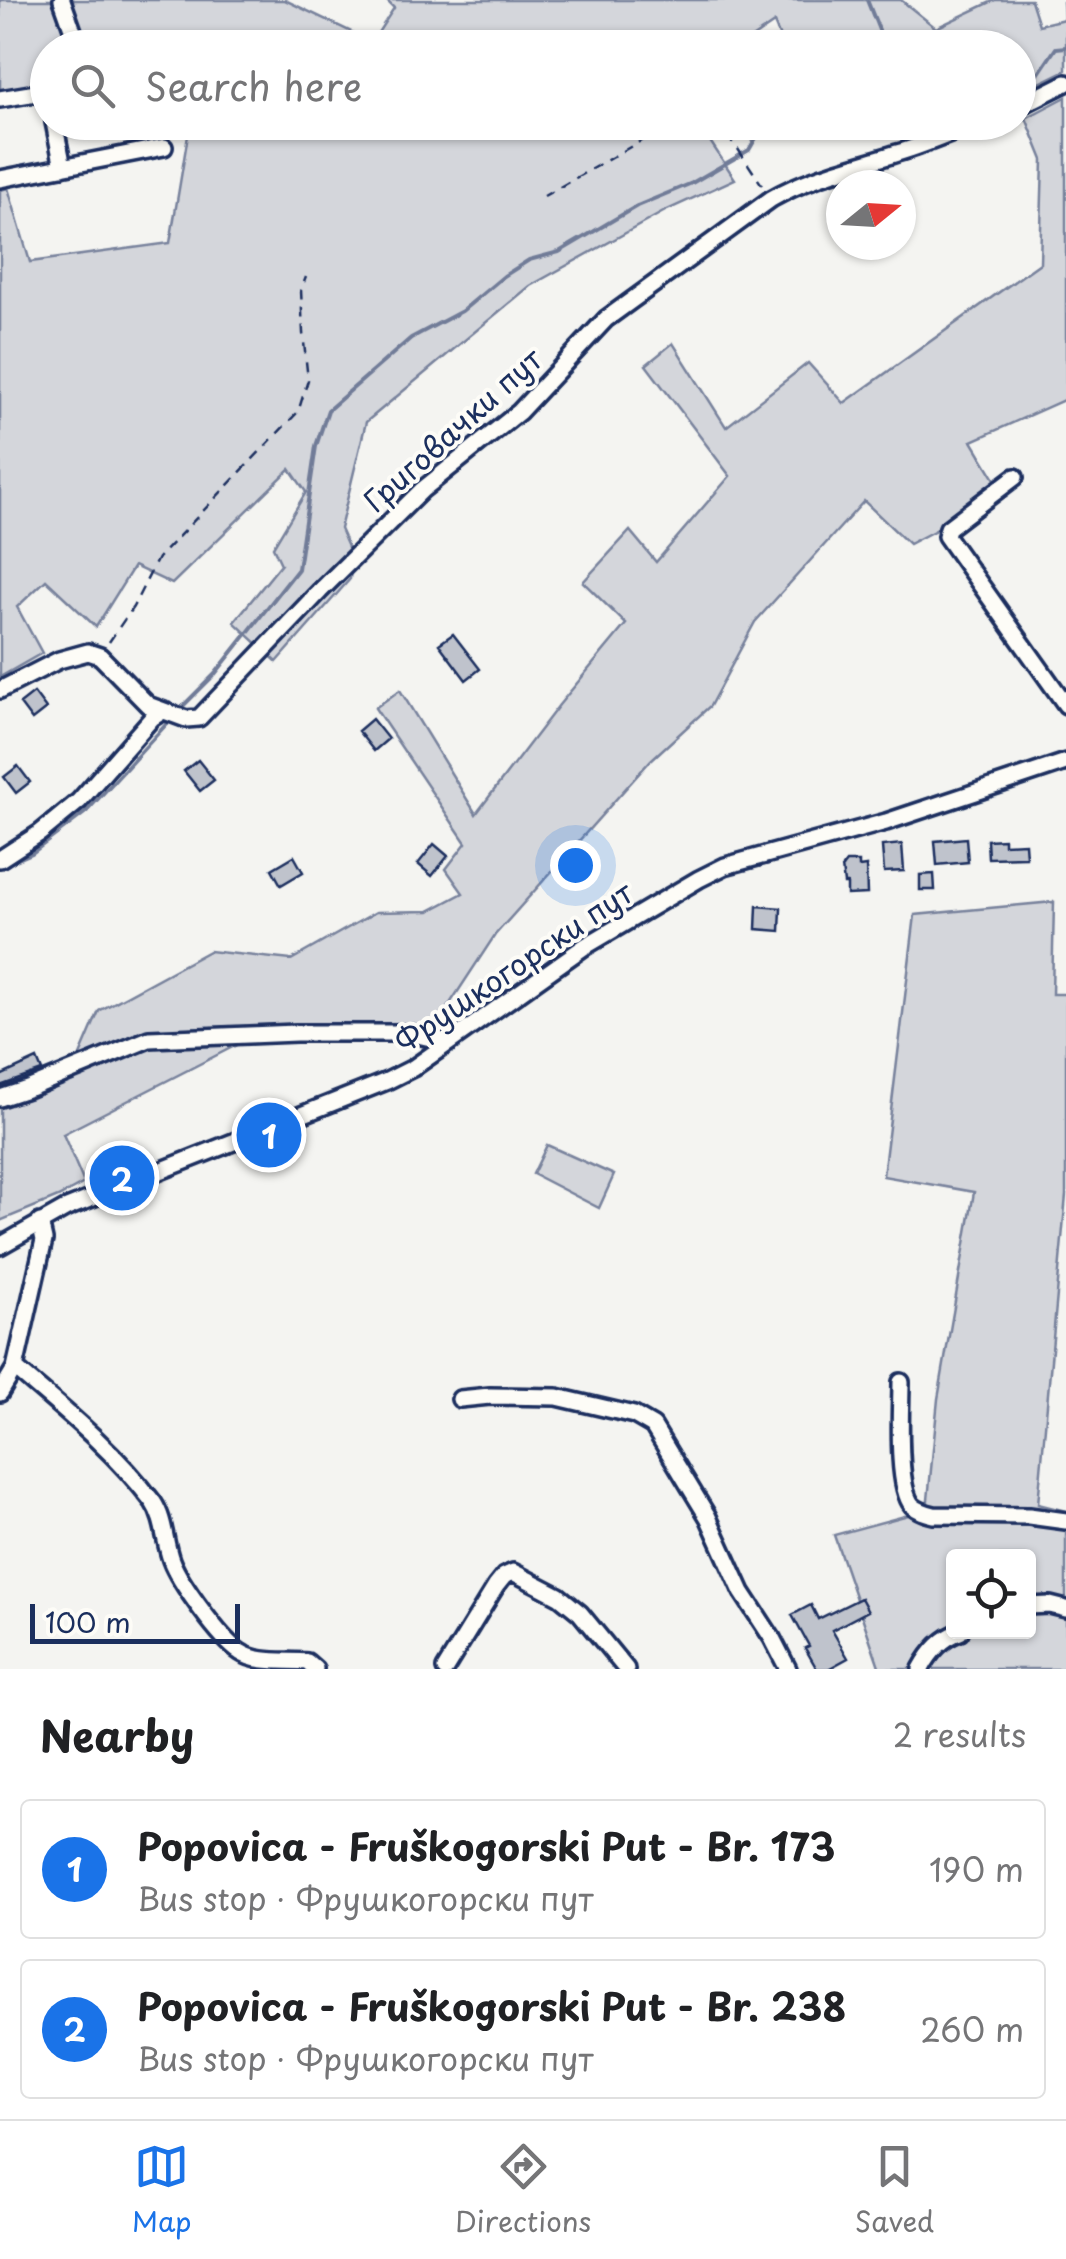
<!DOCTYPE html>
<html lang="en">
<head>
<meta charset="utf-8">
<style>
	:root { --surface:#fff; --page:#f2f2f2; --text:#202124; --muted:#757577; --line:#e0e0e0; --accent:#1a73e8 }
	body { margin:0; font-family:"Playpen Sans",sans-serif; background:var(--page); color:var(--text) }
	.controls { position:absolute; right:30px; bottom:30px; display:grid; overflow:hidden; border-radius:10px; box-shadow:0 2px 8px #0004 }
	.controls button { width:90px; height:90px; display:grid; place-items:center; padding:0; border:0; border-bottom:2px solid var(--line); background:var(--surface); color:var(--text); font:50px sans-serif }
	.compass { position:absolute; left:826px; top:170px; width:90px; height:90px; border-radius:50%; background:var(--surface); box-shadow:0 2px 8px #0004; rotate:72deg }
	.scale { position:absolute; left:30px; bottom:25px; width:210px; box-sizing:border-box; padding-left:10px; border:5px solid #1b2f5e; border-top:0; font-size:28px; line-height:35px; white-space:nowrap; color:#1b2f5e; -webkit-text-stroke:8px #fdfcf7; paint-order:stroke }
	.you { position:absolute; left:575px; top:865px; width:35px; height:35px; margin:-25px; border:8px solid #fff; border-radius:50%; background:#1a73e8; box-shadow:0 0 0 15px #1a73e833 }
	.badge { display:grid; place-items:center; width:65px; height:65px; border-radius:50%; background:var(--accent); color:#fff; font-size:32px; font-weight:700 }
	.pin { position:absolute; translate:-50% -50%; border:5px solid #fff; box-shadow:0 2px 10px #0006 }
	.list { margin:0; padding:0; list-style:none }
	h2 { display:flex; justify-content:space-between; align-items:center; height:130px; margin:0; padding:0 40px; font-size:42px }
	h2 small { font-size:32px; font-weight:400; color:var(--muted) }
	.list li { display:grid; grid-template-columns:65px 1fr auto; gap:30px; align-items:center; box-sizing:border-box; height:140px; margin:0 20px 20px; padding:0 20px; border:2px solid var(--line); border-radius:10px }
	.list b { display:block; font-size:38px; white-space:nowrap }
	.list p { margin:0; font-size:32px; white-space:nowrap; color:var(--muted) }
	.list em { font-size:32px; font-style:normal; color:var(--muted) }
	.icon { flex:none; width:55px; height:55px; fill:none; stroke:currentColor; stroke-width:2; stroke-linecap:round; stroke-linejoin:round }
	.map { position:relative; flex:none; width:1066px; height:1669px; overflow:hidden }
	.search { position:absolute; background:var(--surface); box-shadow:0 2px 8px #0004; left:30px; right:30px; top:30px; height:110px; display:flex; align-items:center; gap:25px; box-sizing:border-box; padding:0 35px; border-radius:55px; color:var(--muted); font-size:38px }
	.sheet { height:450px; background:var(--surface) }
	nav { display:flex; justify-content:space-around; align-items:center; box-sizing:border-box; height:140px; border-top:2px solid var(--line); background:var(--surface); font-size:28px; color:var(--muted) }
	nav a { display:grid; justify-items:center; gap:5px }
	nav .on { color:var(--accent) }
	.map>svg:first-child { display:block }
	.green { fill:#d4d6db; stroke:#78829c; stroke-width:2.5; fill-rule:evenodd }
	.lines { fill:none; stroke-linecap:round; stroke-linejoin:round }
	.stream { stroke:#717c98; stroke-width:4 }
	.building { fill:#bfc3cc; stroke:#1b2f5e; stroke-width:2.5 }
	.minor-casing { stroke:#1b2f5e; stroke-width:22 }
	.path { stroke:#1b2f5e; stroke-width:2.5; stroke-dasharray:10 8; stroke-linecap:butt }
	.minor { stroke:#fdfcf7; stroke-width:15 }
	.labels { text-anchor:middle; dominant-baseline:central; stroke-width:8; stroke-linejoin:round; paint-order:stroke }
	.street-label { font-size:30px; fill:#1b2f5e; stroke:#fdfcf7 }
</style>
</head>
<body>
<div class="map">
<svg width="1066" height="1669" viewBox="0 0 1066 1669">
	<rect width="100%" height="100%" fill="#f4f4f1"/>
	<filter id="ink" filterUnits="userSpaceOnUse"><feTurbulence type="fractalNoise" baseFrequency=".01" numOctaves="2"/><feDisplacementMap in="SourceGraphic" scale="20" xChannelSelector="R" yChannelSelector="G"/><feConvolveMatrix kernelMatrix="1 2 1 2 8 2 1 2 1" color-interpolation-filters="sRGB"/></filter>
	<g filter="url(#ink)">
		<path class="green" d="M0,0H285L372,42L394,8L386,0H901L936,28L995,0H1031L1039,25L1064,19L1063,2L1066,0V70L1019,93L1018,48L784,47L774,23L737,48H48L47,86L0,96Z
			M1066,97V399L972,441L1004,494L909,544L864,501L755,622L710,706L651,760L495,935L432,1031L266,1030L63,1134L84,1183L58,1197L0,1221V1104L69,1081L99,1011L209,951L291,960L376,912L429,911L463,893L446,869L466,843L375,708L400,690L476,814L559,705L626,624L583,582L630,531L656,562L730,476L646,365L673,343L726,427L808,363L844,403L1040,263L1043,160L1026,118Z
			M190,123H698L735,179L667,210L530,286L366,422L340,529L352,556L350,579L277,662L234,622L281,564L273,547L306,492L290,469L172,584L134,566L96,627L46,580L17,607L42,653L0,677V190L8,188L30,262L170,243Z
			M893,123H946L903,140Z
			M1054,902L1052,994H1066V1195L1038,1504L1066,1511V1669H880L834,1535L927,1510L938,1399L974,1192L883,1176L915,915ZM954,1556H1028V1632H954Z
			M547,1145L614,1175L599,1208L533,1174Z"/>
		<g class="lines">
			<path class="stream" d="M867,0L879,30L882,48
				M1018,86L1035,79L1056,48L1066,47
				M910,122L912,124L918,122
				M178,711L215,674L298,569L316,446L328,410L411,338L462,311L504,276L529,260L559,252L637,206L692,183L749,150L761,129L771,122
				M0,867L32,853L86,812L172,718"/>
		</g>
		<path class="building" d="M453,634L480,669L466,680L439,644Z
			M34,693L46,709L32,720L20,704Z
			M372,719L388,739L374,751L358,731Z
			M198,760L214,780L200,791L184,771Z
			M18,766L30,782L16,793L4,777Z
			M966,838L968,862L937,865L935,841Z
			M1004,839V844L1025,843L1026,857L988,858L987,840Z
			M434,844L448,856L432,876L418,864Z
			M902,844L904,871L884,872L882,846Z
			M294,856L303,872L281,885L272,869Z
			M846,862H859V867L866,866L867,894L847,895V884H844L842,867Z
			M934,874L935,890H920V875Z
			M757,906L781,908L780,931L756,929Z
			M37,1059L42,1071L0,1086V1076Z
			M861,1598L868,1611L832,1630L848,1658L828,1669H817L805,1648L809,1646L792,1615L811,1605L818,1619Z"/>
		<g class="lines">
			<g class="minor-casing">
				<path id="minor" d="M62,0L79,48
					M0,99L48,91
					M1018,107L1066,83
					M54,122L63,167
					M0,179L164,147
					M1015,477L948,528L946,536L1066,705
					M0,690L59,660L88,652L100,656L148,705L186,719L199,718L320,591L422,490L519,412L606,319L771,199C811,176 854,167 897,153C925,145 952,133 980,122
					M0,859L40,833L79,801L152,718L163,711
					M0,1098L30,1088L149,1039L296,1033H409L448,1042
					M0,1246L67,1208L387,1081L413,1068L584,947L699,879L725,866L886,822L1066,762
					M15,1368C64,1410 114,1450 153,1502C165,1520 164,1541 171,1560C179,1582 221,1640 240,1652C257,1664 287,1660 307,1662L315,1669
					M901,1382C901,1408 896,1486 912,1505C918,1511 926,1513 934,1515L1029,1516L1066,1521
					M0,1393L15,1368L44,1240L40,1222
					M460,1399L490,1396L557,1397L634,1415L653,1426L708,1517L742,1592L772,1638L788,1669
					M1028,1606L1050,1605L1066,1609
					M445,1669L496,1586L504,1576L513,1572L559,1596L580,1613L626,1669
					M921,1669C930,1652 942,1638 960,1632"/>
			</g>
			<path class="path" d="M714,122L738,149L762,185
				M544,196L674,122
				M109,642L133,607L158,558L298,412L308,380L303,333L301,290L306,277"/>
			<use href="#minor" class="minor"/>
		</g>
	</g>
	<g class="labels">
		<g class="street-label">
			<text transform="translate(452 429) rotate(-42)">Григовачки пут</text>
			<text transform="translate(513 966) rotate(-34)">Фрушкогорски пут</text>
		</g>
	</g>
</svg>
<div class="controls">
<button><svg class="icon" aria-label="locate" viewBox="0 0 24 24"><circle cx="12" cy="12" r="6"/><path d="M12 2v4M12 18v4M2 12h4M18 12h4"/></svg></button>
</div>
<svg class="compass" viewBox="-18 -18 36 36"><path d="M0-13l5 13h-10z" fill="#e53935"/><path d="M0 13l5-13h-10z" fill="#757577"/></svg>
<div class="scale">100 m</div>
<div class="you"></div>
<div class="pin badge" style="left:269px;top:1135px">1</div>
<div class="pin badge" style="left:122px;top:1178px">2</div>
<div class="search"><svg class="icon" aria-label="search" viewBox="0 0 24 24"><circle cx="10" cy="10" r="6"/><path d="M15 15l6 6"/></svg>Search here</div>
</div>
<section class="sheet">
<h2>Nearby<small>2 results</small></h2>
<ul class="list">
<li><span class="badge">1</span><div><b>Popovica - Fruškogorski Put - Br. 173</b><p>Bus stop · Фрушкогорски пут</p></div><em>190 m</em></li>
<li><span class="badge">2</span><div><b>Popovica - Fruškogorski Put - Br. 238</b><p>Bus stop · Фрушкогорски пут</p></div><em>260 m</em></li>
</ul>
</section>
<nav>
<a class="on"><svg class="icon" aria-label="map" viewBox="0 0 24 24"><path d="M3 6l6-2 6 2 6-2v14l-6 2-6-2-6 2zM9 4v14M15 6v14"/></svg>Map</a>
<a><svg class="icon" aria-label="directions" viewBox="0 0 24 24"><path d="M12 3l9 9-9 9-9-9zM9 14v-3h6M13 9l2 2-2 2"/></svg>Directions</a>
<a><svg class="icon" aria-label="saved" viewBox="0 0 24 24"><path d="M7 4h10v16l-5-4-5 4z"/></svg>Saved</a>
</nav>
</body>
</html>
